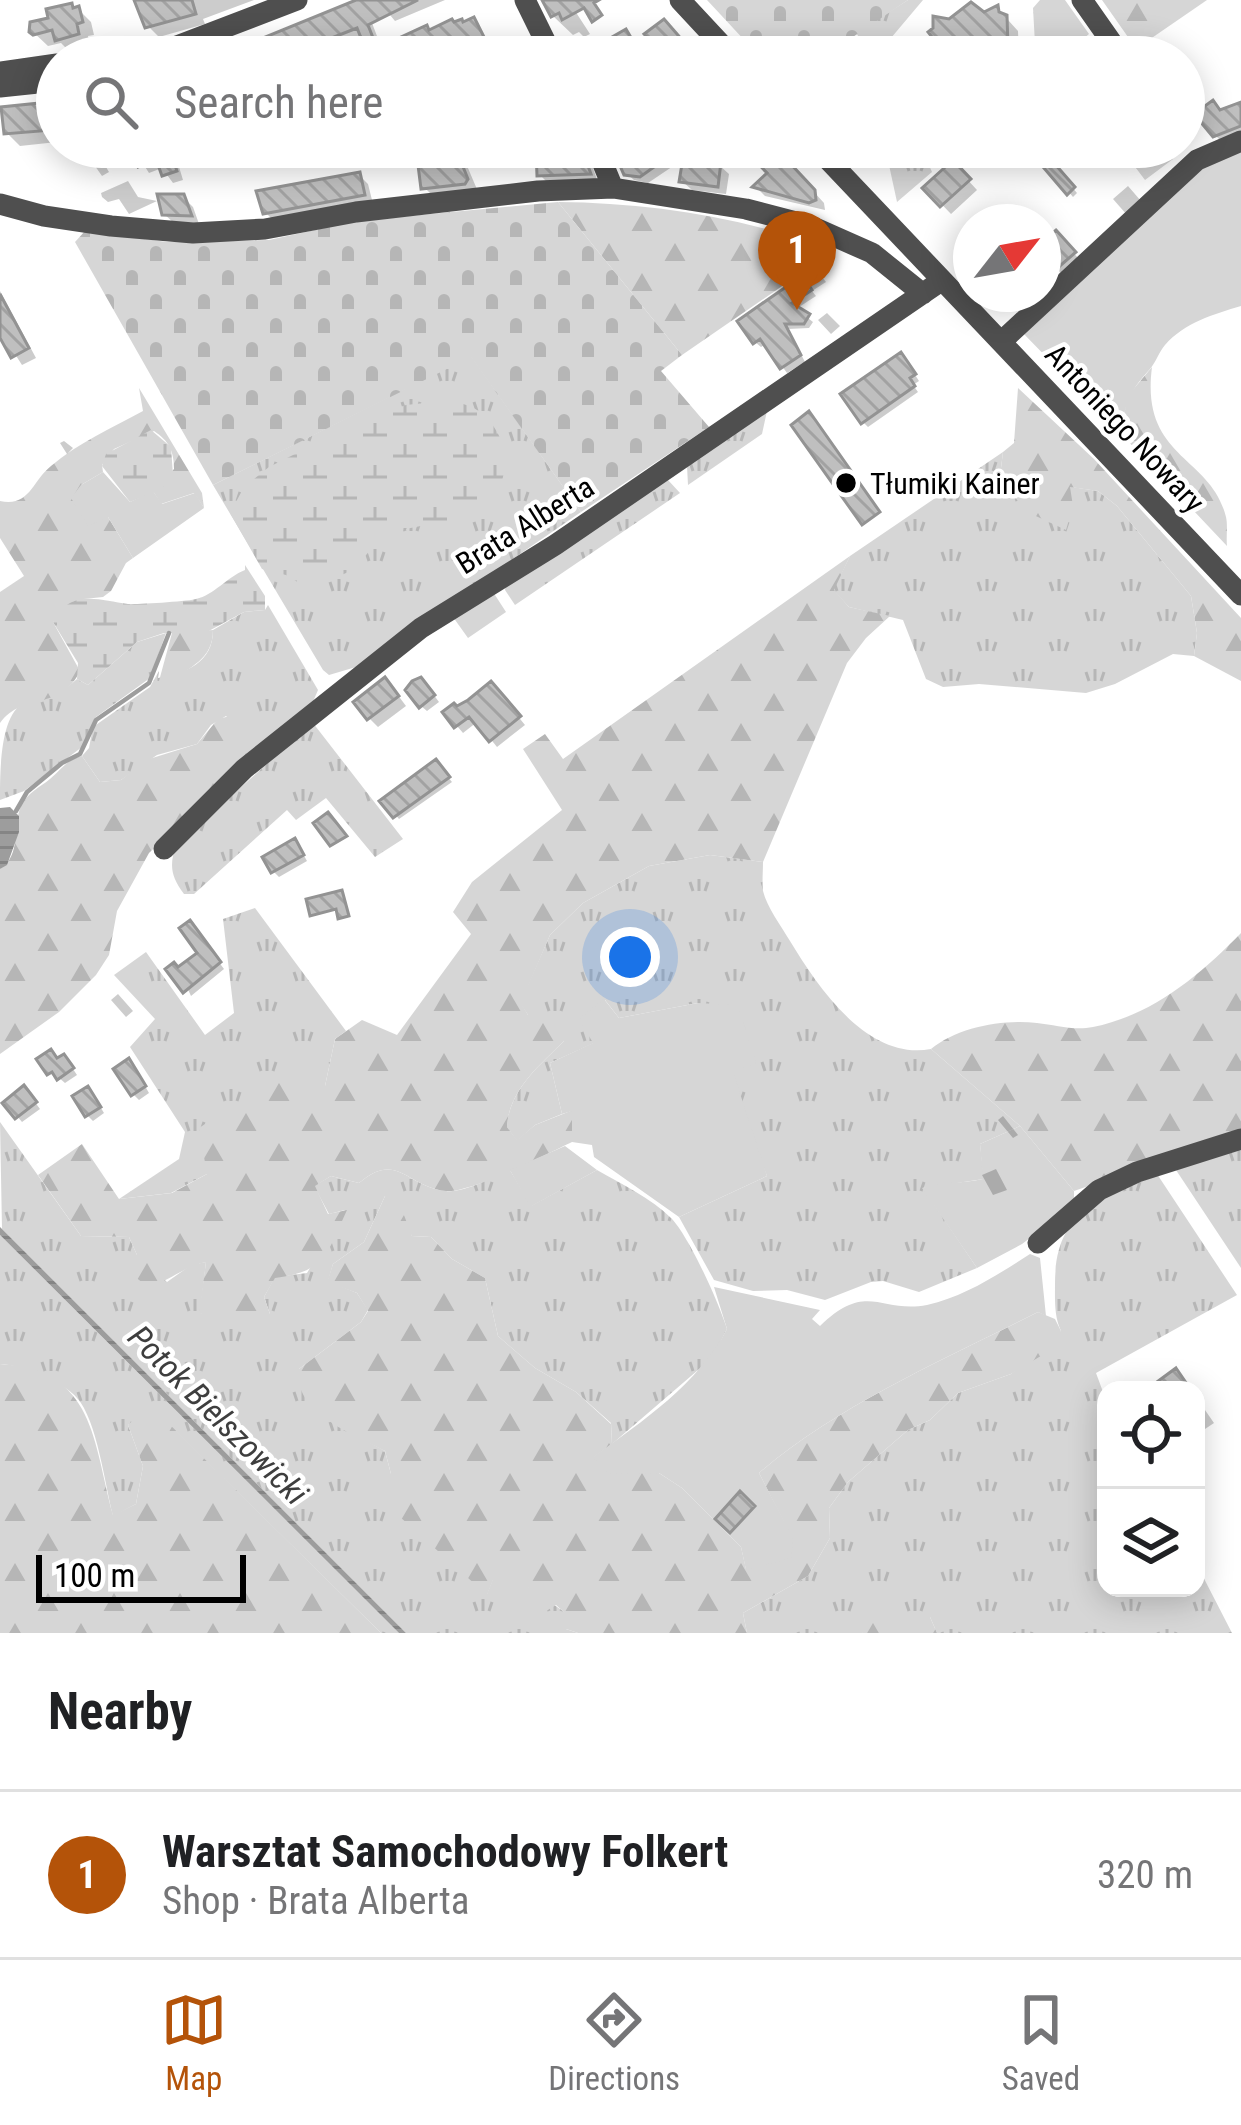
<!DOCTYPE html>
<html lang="en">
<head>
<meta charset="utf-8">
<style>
	:root { --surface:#fff; --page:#f2f2f2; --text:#202124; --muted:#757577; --line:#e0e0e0; --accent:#b45309 }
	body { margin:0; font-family:"Roboto Condensed",sans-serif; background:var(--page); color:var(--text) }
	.controls { position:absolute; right:36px; bottom:36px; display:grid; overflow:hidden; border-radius:24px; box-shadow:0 6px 30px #0003 }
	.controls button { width:108px; height:108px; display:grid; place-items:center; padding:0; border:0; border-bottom:3px solid var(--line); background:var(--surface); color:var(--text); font:60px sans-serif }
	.compass { position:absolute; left:953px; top:204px; width:108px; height:108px; border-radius:50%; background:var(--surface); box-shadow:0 6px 30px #0003; rotate:59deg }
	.scale { position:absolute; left:36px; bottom:30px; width:210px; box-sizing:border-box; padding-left:12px; border:6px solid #000; border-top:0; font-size:33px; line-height:42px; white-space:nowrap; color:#000; -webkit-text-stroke:9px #fff; paint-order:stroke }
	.you { position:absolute; left:630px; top:957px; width:42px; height:42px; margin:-30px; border:9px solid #fff; border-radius:50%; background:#1a73e8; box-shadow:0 0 0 18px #1a73e833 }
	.badge { display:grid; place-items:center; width:78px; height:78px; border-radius:50%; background:var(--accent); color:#fff; font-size:39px; font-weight:700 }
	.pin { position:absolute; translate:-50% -99px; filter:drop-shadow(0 3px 6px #0008) }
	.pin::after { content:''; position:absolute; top:63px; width:42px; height:36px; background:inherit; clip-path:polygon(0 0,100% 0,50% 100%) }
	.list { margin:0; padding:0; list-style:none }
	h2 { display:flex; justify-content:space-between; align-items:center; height:156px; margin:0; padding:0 48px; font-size:51px }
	h2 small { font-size:39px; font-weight:400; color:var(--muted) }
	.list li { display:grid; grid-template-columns:78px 1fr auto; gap:36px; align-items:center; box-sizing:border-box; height:168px; padding:0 48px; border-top:3px solid var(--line) }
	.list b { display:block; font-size:45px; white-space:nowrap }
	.list p { margin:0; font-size:39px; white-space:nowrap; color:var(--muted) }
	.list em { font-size:39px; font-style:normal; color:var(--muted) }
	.icon { flex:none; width:66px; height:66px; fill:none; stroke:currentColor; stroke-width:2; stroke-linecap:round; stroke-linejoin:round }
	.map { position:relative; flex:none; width:1241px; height:1633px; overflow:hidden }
	.search { position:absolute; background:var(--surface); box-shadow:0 6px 30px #0003; left:36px; right:36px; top:36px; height:132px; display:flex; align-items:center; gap:30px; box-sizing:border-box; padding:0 42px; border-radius:66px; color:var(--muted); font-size:45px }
	.sheet { height:324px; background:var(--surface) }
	nav { display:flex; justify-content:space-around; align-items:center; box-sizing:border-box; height:168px; border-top:3px solid var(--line); background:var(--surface); font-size:33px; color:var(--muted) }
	nav a { display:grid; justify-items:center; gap:6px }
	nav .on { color:var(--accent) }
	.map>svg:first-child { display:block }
	.grass { fill:url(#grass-tufts) }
	.forest { fill:url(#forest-firs) }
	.wetland { fill:url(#wetland-marsh) }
	.cemetery { fill:url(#cemetery-stones) }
	.green { fill:#d6d6d6 }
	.water { fill:url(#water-rules) }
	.shadow { fill:#0003 }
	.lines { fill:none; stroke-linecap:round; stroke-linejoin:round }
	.stream { stroke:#9d9d9d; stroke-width:4.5 }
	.building { fill:url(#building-back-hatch); stroke:#939393; stroke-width:3 }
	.minor { stroke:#4f4f4f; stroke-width:21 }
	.poi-dot { fill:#000; stroke:#fff; stroke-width:4.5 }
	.labels { text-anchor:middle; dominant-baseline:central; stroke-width:9; stroke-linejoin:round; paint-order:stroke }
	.street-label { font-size:30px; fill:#000; stroke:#fff }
	.poi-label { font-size:30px; fill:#000; stroke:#fff; text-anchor:start }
	.water-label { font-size:33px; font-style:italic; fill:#3e3e3e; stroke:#fff }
</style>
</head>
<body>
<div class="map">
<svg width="1241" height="1633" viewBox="0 0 1241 1633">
	<defs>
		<pattern id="grass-tufts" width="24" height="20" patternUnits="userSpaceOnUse" patternTransform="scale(3)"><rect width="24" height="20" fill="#d6d6d6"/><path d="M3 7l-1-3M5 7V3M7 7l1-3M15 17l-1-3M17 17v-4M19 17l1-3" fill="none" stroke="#b6b6b6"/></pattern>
		<pattern id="forest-firs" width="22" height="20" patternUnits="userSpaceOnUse" patternTransform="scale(3)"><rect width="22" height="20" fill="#d6d6d6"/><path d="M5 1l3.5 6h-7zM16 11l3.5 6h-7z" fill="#b6b6b6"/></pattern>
		<pattern id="wetland-marsh" width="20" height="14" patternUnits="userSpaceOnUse" patternTransform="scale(3)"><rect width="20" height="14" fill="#d6d6d6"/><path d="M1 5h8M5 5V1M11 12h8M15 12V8" fill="none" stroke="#b6b6b6"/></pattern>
		<pattern id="cemetery-stones" width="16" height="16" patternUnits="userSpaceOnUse" patternTransform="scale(3)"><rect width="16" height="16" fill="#d6d6d6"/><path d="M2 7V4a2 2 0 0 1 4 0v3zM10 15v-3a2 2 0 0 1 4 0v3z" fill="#b6b6b6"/></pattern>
		<pattern id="water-rules" width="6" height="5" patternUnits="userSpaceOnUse" patternTransform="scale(3)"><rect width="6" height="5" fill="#9d9d9d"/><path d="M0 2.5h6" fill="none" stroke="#858585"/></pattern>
		<pattern id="building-back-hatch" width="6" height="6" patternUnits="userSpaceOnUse" patternTransform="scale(3)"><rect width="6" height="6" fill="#bfbfbf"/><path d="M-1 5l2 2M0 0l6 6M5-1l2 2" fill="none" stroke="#a2a2a2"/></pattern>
	</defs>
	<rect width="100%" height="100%" fill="#fff"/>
	<path class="grass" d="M908,0H923L891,38L861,40L856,33Z
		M1040,0H1065L1089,34L1062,57H1031L1035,44L1033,8Z
		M879,147H921L932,172L897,202L889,165Z
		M471,356L581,512L356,667L329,675L323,670L213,485Z
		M767,411L762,434L688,485L687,466Z
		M1003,452L1000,476L1098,491L1117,506L1191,596L1197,633L1194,656L1173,654L1115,684L1086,693L979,684L943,687L926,679L903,620L849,607L833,590L850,556Z
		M668,480L680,493L515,605L505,590L506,584Z
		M489,595H495L506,612L468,638L453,617Z
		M268,605L318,690L312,704L259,748L226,716L211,725L197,744L157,755L121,780L100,782L82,756L89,748L93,727L150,687L159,671L158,678C186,673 213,663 213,630L244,612L265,610Z
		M166,633L150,678L96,717L82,747L24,791L0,800C0,771 0,712 25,703C46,698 60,695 77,679L88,685L137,642Z
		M313,723L403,839L375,857L326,798L296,820L287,810L194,894H184C171,876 169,866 176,845Z
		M710,855L763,862C763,871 762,882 763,891C767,907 781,926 790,941C818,987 867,1061 931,1049L1020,1126L980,1144L984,1179L923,1188L977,1268L919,1292L883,1281L871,1282L825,1300L787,1290L753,1291L714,1280L679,1217L767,1176L698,1003L619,1018L605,1000L594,1043L550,1063L562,1114L535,1125L517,1141L507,1127C509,1090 539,1066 564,1041L528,1015L520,1003L550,935L583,903L649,866Z
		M255,908L346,1031L335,1039L325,1086L207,1174L171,1193L119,1199L179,1159L185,1132L130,1047L155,1019L114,975L146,952L205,1035L234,1013L223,919Z
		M0,1122L81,1236L129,1237L137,1255L167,1282L191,1265L206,1262L200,1313L245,1318L270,1314L264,1297L275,1277L307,1273L345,1210L329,1214L314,1186L331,1176L359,1183C397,1150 407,1187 446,1191C465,1193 492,1177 510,1170L531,1206L597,1170C621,1184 651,1198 671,1218C689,1236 719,1303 727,1329L712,1358L612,1444L611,1423L576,1392L535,1368L498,1336L485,1278L452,1259L431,1237L412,1236L385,1196L364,1242L333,1264L328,1281L357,1293L368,1310L361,1322L299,1369L356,1435L385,1451L391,1474L487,1594L493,1579L528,1587L566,1613V1629L578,1633H406L2,1229Z
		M1241,1149V1268L1176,1170Z
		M1157,1174L1237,1295L1096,1373L1106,1400V1588H1196V1563L1232,1633H937L930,1617L862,1633H747L743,1613L808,1576L830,1538L829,1508L848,1482L908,1430L930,1420L958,1393L1011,1374L1061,1331C1054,1316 1055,1301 1055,1284C1055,1210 1099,1200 1157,1174Z
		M0,1235L399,1633H381L155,1411L128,1425L143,1466L136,1504L113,1516C105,1485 97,1420 77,1398C63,1381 21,1365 0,1364Z"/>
	<path class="forest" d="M1102,0H1207L1143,44L1151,57H1142Z
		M558,202C651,203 746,217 833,251L682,355Z
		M1152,367C1140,459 1211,455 1226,517C1228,526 1226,536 1227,546L1123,436L1126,398Z
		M139,388L202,493L204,508L194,493L161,504L153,491L174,469C174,451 169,441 154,431L114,449L102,465L103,472L81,485L108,517L133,558L126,563L111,591L103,597L84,599L53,622L80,671C60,712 24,691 0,723V592L24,576L0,538V501C30,507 32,481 51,466C78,443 112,428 143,411Z
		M1018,388L1094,459L1241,618V681L1194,656L1197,633L1191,596L1117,506L1098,491L1070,487L1073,506L1066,530L1025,511L1000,476L1003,452L1014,443Z
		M850,556L834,590L849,607L890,616L866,638L847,663L763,862L710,855L649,866L583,903L550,935L521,1003L528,1015L561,1013L564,1041C539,1066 509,1090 507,1127L517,1140L535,1125L573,1110L572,1142C547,1154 469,1194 446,1191C407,1187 397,1150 359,1183L331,1176L315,1186L328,1214L347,1210C326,1255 327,1271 275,1278L264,1297L270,1314L268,1325L254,1332L245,1318L228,1322L199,1313L206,1262C185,1266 170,1281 148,1287L134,1276L137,1255L129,1237L81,1236L38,1175L82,1144L119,1199L172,1193L207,1174L199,1128L246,1097L292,1077L325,1086L335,1039L362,1020L397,1035L471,934L453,912L472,882L562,810L523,749L545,734L563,759Z
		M213,630C213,660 190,666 169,683L159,681L172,633Z
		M234,715L256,723L259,748L149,853L117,911L109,955L96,975L59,1012L0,1054V869C22,855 12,826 21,806C28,792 39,788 50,779C62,769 66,760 82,756L100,782L121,780L146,760L197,744L218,719Z
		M1241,933V1133L1074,1191L1020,1126L931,1049C958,1027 1003,1019 1037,1023C1056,1025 1074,1031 1093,1027C1153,1015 1200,975 1241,933Z
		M385,1196L397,1197L412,1236L431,1237L452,1259L485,1278L498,1336L535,1368L576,1392L611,1424L612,1444L594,1457L659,1473L682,1488L741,1547L746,1569L792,1538L759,1473C840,1404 944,1360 1038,1312L1055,1319L1061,1331L1054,1348L1011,1374L958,1393L930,1420L908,1430L848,1482L829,1508L830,1538L808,1576L743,1613L747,1633H578L566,1629L565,1613L556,1605L543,1613L532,1610L528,1587L508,1588L493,1580L487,1595L390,1508L391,1474L385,1451C353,1434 292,1412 299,1369L361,1322L368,1311L357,1293L327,1282L333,1264L364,1242Z
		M0,1364C95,1369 93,1442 113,1515L136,1504L143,1466L128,1425L138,1416L155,1410L381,1633H0Z
		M881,1613L930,1617L937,1633H862Z"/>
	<path class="wetland" d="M444,401C468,402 486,411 497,432C505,446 507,462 503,477C490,533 426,516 387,536C370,545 363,564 346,573C332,581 316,578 301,584L286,575L262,569L230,513L244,487L269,467L361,421L406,405Z
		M151,430L171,447L173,475L160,490L130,502L102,466L106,454Z
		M245,565L265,596V610L244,612L205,633H164L137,642L88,685L77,679L78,663L53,622C70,588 99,600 128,604C133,605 191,601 196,599C214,595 227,577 245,570Z"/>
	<path class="cemetery" d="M707,0H908L823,57H760Z
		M558,202L682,355L661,371L709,427L581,512L471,357L213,485L75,242L85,231L167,242L269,240L356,221Z"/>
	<path class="green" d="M1120,147H1164L1173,159L1145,180Z
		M1241,148V306C1214,314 1184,323 1165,345C1159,352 1156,362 1150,369C1129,392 1123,405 1123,436L1022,332L1205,166Z
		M103,472L130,502L153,491L162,504L195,493L204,508L133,558L108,517L88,526L71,498L81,485Z
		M604,999L619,1018L698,1003L738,1005L756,1063L733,1072L767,1176L679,1217L594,1157L592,1145L572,1142V1111L562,1114L550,1063L593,1043L579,1019Z
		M1020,1126L1074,1191V1205L1022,1244L977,1268L922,1188C946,1181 961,1184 983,1179L980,1144Z
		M565,1146L597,1170L530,1207L510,1170Z
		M1030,1254L1040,1258L1046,1316L1038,1312C944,1360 840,1404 759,1473L793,1538L791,1558L746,1570L741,1547L682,1488L659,1473L608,1474L593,1457C642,1422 699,1383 727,1329L714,1287L820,1310L812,1319L820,1326C867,1280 881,1314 927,1305C966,1296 997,1275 1030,1254Z"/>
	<path class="water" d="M10,807L19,816V832L7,865L0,869V808Z
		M0,1227L406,1633H399L0,1235Z"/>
	<path class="shadow" d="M146,0H254L203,19L205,24L159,37L148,26Z
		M361,0H445L395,21L390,15L372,23L385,57H372L363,36L315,57H224Z
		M568,0L590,34L584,37L579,32L573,35L553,16Z
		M78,9L91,22L94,35L88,36L90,47L70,52L61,43L48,46L32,31Z
		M998,9L1018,31L1019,57H911L950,23L983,16Z
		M632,40L637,49L624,57H604Z
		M1241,104V137L1223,143L1215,135L1221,112Z
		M49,105L57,113V142L20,146L7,133Z
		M126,147H173L183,180L173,183L162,168L149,173L133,148Z
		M432,147H459L479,194L437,200L424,187L441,166Z
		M480,147H490L499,167L490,168Z
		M566,147H585L598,182L549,184L540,175Z
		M616,147H638L646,161L669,147L700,148L648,183L634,180L626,173Z
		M747,147H773L824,203L825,210L765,196L756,187L771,173Z
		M1015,147H1037L1077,193L1073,197L1033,150L1024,157Z
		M103,162L109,172L102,176L95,166Z
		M953,164L977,190L951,214L926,188Z
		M719,165L729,174L726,194L692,190L682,181Z
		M359,175L368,184L373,204L275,222L266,213Z
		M128,181L138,197L157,201L129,214L119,199L108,202L102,197L101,193Z
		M1128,186L1141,201L1127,215L1113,199Z
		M183,197L193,207L199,224L174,223L164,214Z
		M1056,234L1079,259L1062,274L1049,261L1061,250Z
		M816,269L826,282L812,291L816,296L796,309L813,322L809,328L788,329L805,362L787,373L766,344L761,347L755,342Z
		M0,291L36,358L22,365L0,331Z
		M827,313L840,326L831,334L818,320Z
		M906,361L919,381L913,385L918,392L868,427L863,422Z
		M64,441L73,448L67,454L60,443Z
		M427,686L439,702L427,711L421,706Z
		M394,690L406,706L378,727L369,718Z
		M498,692L525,725L497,747L477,722L463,733L446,713Z
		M436,763L452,782L399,819L384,801Z
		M299,847L307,861L279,877L274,872Z
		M195,930L224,969L191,996L179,970L201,953Z
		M118,994L133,1011L126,1017L111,1000Z
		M41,1059L69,1063L77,1075L65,1083L58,1077L55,1079Z
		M134,1067L149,1093L139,1100L133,1094Z
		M29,1094L40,1109L22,1122L6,1103Z
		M93,1095L104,1113L93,1121L87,1115Z
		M1003,1116L1018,1135L1013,1138L998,1120Z
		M996,1169L1007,1190L993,1195L982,1175Z
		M1196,1397L1214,1423L1196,1435Z"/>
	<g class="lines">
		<path class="stream" d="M16,811L27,792L62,763L80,754L96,720L149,683L169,633"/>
	</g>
	<path class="building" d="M134,0H192L196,14L145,28Z
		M356,0H418L368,25L377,48L427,25L429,30L452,19L454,22L462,19L463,22L474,17L494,57H463L461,52L449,57H357L367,53L357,28L293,53L295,57H216Z
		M542,0H599L594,3L602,15L592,22L584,8L562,20L559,13L551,17Z
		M971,2L984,12L998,5L999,12L1007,15L1008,48L993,57H906L932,37L928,32L933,28V16L949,19Z
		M72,3L73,8L79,6L83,22L77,24L79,34L55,41L52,30L33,35L29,32L30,22L48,18L46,9Z
		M664,19L697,57H665L644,34Z
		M626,29L633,41L619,49L624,57H585L608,46L605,41Z
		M1213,100L1220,110L1241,102V126L1213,137L1194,114Z
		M50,102L53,130L4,134L1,107Z
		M129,147H185L171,153L177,171L162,176L156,159L138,167Z
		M429,147H455L468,179L465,184L421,189L418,165L436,163Z
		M581,147L591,174L537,176L536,150Z
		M612,147H637L644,159L650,155L668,157L640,177L624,175Z
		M742,147H774L764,157L786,159L815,190L816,200L809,203L752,187L767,173Z
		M1026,147H1040L1075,187L1067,195Z
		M683,158L721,162L718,187L679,182Z
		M953,160L971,179L940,207L922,188Z
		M360,172L365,195L263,214L256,191Z
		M157,194H184L192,216L162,215Z
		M1056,230L1076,252L1054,271L1045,260L1057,250L1047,238Z
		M816,266L823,276L809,285L812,290L792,303L810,314L804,324H785L801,355L780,369L760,339L753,344L737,321Z
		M0,294L29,348L11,358L0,338Z
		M901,352L916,374L910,378L915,386L861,424L840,394Z
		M809,411L880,512L862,525L791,425Z
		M385,677L399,696L367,720L353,702Z
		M421,677L435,695L419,708L405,690L412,681Z
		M491,681L521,716L489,742L469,717L454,728L442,712L454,703L457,706L468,700Z
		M436,759L450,777L393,818L379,801Z
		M328,812L347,836L330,846L313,823Z
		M295,838L304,855L271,873L262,857Z
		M342,890L349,916L338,919L336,909L310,916L306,899Z
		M190,920L221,962L183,993L165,969L174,962L178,967L197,953L179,928Z
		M51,1049L57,1058L64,1054L74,1068L57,1080L52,1072L47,1075L36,1059Z
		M129,1058L146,1086L131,1096L113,1069Z
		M24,1085L37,1102L15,1119L2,1103Z
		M88,1086L101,1107L85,1117L72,1096Z
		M1176,1368L1191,1390H1146Z
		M740,1491L755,1506L730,1533L715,1519Z"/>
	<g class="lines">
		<path class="minor" d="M525,0L553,57
			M680,0L733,57
			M1082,0L1122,57
			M112,57L157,52
			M148,57L297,0
			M0,72L57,64
			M0,87L57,81
			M596,147L613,188
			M816,147L1241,595
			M0,204L44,216L111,226L193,233L265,229L356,212L538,191L613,188L746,209L811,226L872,253L923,294
			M1002,341L1197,160L1241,141
			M164,849L244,769L421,628L555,545L941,281
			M1038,1243L1099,1190L1137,1172L1241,1139"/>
	</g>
	<circle class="poi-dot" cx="846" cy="483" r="12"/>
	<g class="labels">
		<g class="street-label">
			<text transform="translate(1125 428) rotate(47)">Antoniego Nowary</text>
			<text transform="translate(525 525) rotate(-32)">Brata Alberta</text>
		</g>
		<g class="poi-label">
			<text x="870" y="483">Tłumiki Kainer</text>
		</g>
		<g class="water-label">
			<text transform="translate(218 1415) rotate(45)">Potok Bielszowicki</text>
		</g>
	</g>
</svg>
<div class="controls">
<button><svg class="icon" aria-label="locate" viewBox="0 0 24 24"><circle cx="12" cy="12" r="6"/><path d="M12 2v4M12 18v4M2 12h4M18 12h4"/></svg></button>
<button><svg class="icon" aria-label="layers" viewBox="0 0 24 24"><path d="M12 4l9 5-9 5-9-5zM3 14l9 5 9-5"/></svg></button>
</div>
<svg class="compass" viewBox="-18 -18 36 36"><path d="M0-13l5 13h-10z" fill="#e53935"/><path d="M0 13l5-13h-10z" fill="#757577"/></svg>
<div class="scale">100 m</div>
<div class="you"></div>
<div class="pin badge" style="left:797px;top:310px">1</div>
<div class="search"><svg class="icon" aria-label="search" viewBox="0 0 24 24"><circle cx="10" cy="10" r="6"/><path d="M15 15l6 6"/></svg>Search here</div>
</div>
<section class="sheet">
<h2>Nearby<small></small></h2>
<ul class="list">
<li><span class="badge">1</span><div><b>Warsztat Samochodowy Folkert</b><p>Shop · Brata Alberta</p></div><em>320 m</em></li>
</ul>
</section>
<nav>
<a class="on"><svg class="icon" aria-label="map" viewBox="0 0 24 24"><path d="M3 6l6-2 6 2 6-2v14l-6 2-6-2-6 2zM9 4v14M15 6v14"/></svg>Map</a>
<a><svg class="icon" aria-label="directions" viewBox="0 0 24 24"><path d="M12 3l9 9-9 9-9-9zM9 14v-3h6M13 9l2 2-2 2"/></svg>Directions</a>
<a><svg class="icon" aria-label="saved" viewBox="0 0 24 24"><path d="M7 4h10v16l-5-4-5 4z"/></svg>Saved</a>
</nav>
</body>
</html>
